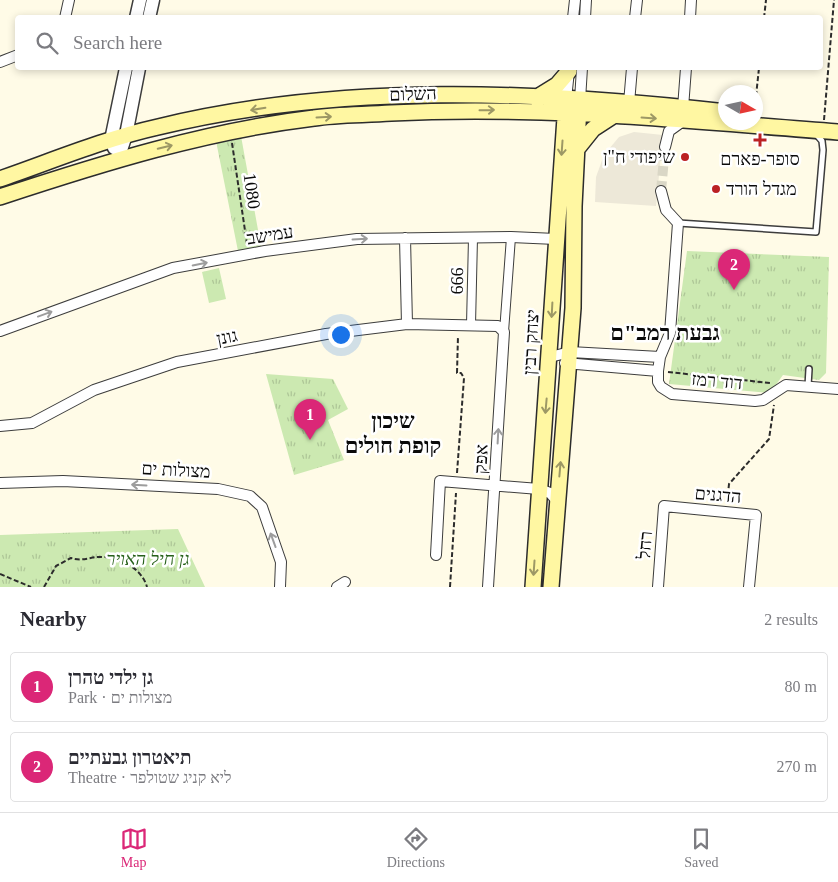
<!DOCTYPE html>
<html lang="en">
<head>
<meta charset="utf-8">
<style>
	:root { --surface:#fff; --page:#f7f7f7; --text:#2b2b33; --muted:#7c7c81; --line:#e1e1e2; --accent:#db2777 }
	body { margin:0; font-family:"Times New Roman","Noto Sans Hebrew",serif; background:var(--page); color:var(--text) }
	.compass { position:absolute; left:718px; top:85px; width:45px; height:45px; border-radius:50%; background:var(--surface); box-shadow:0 2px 8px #0003; rotate:99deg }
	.you { position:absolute; left:340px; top:334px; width:18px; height:18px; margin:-12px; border:4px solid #fff; border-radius:50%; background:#1a73e8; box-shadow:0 0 0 8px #1a73e833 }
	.badge { display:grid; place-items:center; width:32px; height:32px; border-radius:50%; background:var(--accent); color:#fff; font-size:16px; font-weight:700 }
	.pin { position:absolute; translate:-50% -41px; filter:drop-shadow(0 1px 2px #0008) }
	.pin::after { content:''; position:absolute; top:26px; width:18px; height:15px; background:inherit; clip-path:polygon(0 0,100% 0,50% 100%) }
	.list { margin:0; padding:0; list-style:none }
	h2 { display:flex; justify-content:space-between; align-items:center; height:65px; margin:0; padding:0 20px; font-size:21px }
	h2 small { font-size:16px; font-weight:400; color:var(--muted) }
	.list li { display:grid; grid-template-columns:32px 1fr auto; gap:15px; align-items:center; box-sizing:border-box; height:70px; margin:0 10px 10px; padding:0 10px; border:1px solid var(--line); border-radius:5px }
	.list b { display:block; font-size:19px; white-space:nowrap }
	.list p { margin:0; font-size:16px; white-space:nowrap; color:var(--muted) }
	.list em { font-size:16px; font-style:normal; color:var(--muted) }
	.icon { flex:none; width:28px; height:28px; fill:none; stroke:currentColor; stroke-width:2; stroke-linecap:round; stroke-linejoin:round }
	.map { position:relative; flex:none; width:838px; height:587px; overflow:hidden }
	.search { position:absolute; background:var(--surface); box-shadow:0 2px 8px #0003; left:15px; right:15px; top:15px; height:55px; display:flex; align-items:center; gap:12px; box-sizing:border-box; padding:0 18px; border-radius:5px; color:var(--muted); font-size:19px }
	.sheet { height:225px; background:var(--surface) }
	nav { display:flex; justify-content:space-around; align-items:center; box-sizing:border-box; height:70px; border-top:1px solid var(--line); background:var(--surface); font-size:14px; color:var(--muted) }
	nav a { display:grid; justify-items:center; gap:2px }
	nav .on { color:var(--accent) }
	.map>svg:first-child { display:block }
	.grass { fill:url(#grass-tufts) }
	.plaza { fill:#ede8d8 }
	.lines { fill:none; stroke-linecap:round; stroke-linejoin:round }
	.minor-tunnel { stroke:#dad7c6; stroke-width:10; stroke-dasharray:10 5; stroke-linecap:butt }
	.service-casing { stroke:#3d3d3d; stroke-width:8 }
	.pedestrian-casing { stroke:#3d3d3d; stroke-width:10 }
	.minor-casing { stroke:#3d3d3d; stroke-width:12 }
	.tertiary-casing { stroke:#3d3d3d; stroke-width:15 }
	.secondary-casing { stroke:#2c2c2c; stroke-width:18 }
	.path { stroke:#2c2c2c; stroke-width:2; stroke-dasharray:5 2.5; stroke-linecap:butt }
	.service { stroke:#fff; stroke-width:5 }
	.pedestrian { stroke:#fff; stroke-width:8 }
	.minor { stroke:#fff; stroke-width:10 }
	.tertiary { stroke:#fff; stroke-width:12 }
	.secondary { stroke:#fff7a2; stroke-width:15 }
	.oneway { stroke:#9d9865 }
	.oneway2 { stroke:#9d9d9d }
	.poi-dot { fill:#bb2124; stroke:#fff; stroke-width:2 }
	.labels { text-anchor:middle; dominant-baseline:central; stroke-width:5; stroke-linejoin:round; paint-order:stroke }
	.street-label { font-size:18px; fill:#0a0a0a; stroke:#fff }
	.poi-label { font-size:18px; fill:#0a0a0a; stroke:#fff; text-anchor:end }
	.park-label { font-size:18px; font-style:italic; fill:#27611b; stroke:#fff }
	.district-label { font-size:22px; font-weight:bold; fill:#0a0a0a; stroke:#fff }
</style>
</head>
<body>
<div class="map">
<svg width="838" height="587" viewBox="0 0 838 587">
	<defs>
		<pattern id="grass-tufts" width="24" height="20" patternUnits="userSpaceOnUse" patternTransform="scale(1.25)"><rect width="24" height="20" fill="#cce9b1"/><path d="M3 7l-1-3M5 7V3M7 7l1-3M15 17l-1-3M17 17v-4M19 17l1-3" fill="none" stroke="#aec697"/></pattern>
	</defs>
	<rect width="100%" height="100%" fill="#fffbe7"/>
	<path class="grass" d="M241,136L262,252L239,256L216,141Z
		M687,251L829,257L826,373L819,380L783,375L770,393L669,384Z
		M219,268L226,299L209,303L202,272Z
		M266,374L333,379L348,409L328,420L344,460L294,475Z
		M178,529L205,587H0V535Z"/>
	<path class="plaza" d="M634,132L663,135L656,206L595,202L596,177L604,155L619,137Z"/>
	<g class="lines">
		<path class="minor-tunnel" d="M661,191L665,147"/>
		<g class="service-casing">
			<path id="service" d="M678,223L816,232L823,150L822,141L816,134
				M808,386L809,369"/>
		</g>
		<g class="pedestrian-casing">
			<path id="pedestrian" d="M471,325L473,238
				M504,332L511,237"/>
		</g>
		<g class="minor-casing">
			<path id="minor" d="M65,18L69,0
				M573,18L575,0
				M585,18L586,0
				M635,18L637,0
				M690,18L691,0
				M0,62L18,55
				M566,99L569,71
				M580,100L582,68
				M629,103L632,68
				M683,108L686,68
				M665,147L669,131L683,121
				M661,191L666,210L678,223L670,333L660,357L658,371V382L661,387L672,394L755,401L763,400L786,385L838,389
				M405,238L407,324
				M0,331L173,268L265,251L357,239L511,237L556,239
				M550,357L570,352L660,357
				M565,363L658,371
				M0,426L32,423L94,390L177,362L326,334L407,324L498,326L504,332L488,587
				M0,483L63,481L218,489L250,496L262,507L281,562L280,587
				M436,555L440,481L539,489L550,493L557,501
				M337,587L345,582
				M658,587L664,506L756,515L749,587"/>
		</g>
		<g class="tertiary-casing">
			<path id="tertiary" d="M136,18L140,0
				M149,18L153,0
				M114,148L111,140L126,68
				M118,159L126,135L139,68"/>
		</g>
		<g class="secondary-casing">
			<path id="secondary" d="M536,98L557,85L569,71
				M577,149L593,129L613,116
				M0,179C52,161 104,139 158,127C343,82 538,91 726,112
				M0,197C103,163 206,131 314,118C339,114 365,115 391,113C540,105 689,121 838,132
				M533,587L566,103
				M551,587L573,308L574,206L579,105"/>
		</g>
		<path class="path" d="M764,18L766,0
			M756,96L759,68
			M824,120L834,0
			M232,143L247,244
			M668,372L770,383
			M457,473L464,378L461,373H457L458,336
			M727,503L729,484L769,439L774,405
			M0,574L31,587
			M44,587L56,566L71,558C84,562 91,556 103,557C122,558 142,569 147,587
			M450,587L456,493"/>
		<use href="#service" class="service"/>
		<use href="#pedestrian" class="pedestrian"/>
		<use href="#minor" class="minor"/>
		<use href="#tertiary" class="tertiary"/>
		<use href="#secondary" class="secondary"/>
	</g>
	<defs><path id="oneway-shaft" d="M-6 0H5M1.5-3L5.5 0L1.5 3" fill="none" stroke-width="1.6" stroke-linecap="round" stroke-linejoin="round" transform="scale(1.25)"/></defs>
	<g class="oneway">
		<use href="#oneway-shaft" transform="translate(258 109) rotate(171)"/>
		<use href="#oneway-shaft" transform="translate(487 110) rotate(-1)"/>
		<use href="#oneway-shaft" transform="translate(324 117) rotate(-3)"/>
		<use href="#oneway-shaft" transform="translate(649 118) rotate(4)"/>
		<use href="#oneway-shaft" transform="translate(165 147) rotate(-14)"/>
		<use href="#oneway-shaft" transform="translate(562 148) rotate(94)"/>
		<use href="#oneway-shaft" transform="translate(552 310) rotate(93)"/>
		<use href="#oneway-shaft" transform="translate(546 406) rotate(95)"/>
		<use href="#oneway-shaft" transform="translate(560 469) rotate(-85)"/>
		<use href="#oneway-shaft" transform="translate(534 568) rotate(94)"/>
	</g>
	<g class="oneway2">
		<use href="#oneway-shaft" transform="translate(360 239) rotate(-3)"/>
		<use href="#oneway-shaft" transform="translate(200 264) rotate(-11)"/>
		<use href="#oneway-shaft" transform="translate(45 314) rotate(-20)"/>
		<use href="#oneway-shaft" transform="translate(498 436) rotate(-87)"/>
		<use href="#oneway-shaft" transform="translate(139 485) rotate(-177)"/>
		<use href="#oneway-shaft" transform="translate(273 540) rotate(-110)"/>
	</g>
	<g class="poi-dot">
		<path d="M757.5 132.5h5v5h5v5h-5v5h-5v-5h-5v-5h5z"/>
		<circle cx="685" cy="157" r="5"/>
		<circle cx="716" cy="189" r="5"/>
	</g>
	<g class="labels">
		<g class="street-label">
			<text transform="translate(413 94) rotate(-2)">השלום</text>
			<text transform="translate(252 191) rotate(82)">1080</text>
			<text transform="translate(270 235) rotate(-9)">עמישב</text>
			<text transform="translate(457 281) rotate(-89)">666</text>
			<text transform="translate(227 337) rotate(-11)">גונן</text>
			<text transform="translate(531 342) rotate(-87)">יצחק רבין</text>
			<text transform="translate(717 381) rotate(5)">דוד רמז</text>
			<text transform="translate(481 459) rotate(-87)">אפק</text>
			<text transform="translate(176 470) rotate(3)">מצולות ים</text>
			<text transform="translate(718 495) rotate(5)">הדגנים</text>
			<text transform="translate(645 545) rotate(-85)">רחל</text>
		</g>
		<g class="poi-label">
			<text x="675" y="157">שיפודי ח"ן</text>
			<text x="760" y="159" text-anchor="middle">סופר-פארם</text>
			<text x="726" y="189" text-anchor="start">מגדל הורד</text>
		</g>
		<g class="park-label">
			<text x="148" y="559">גן חיל האויר</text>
		</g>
		<g class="district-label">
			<text x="665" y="332">גבעת רמב"ם</text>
			<text x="393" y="420">שיכון<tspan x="393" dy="25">קופת חולים</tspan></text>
		</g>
	</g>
</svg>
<svg class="compass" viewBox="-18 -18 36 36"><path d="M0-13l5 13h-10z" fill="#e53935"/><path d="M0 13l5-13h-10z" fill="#7c7c81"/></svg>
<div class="you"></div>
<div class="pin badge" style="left:310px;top:440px">1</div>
<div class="pin badge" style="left:734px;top:290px">2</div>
<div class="search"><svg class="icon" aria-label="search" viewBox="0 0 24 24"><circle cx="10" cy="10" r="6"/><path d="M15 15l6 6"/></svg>Search here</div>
</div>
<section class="sheet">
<h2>Nearby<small>2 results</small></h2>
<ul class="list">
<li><span class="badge">1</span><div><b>גן ילדי טהרן</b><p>Park · מצולות ים</p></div><em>80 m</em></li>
<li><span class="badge">2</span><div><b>תיאטרון גבעתיים</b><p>Theatre · ליא קניג שטולפר</p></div><em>270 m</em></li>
</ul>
</section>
<nav>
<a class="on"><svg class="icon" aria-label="map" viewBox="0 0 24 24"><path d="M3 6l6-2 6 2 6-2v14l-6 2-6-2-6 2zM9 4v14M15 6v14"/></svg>Map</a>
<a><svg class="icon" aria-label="directions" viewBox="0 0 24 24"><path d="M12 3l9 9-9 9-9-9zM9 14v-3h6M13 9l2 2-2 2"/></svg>Directions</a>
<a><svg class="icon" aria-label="saved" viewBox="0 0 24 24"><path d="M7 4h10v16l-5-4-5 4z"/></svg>Saved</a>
</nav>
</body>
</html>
